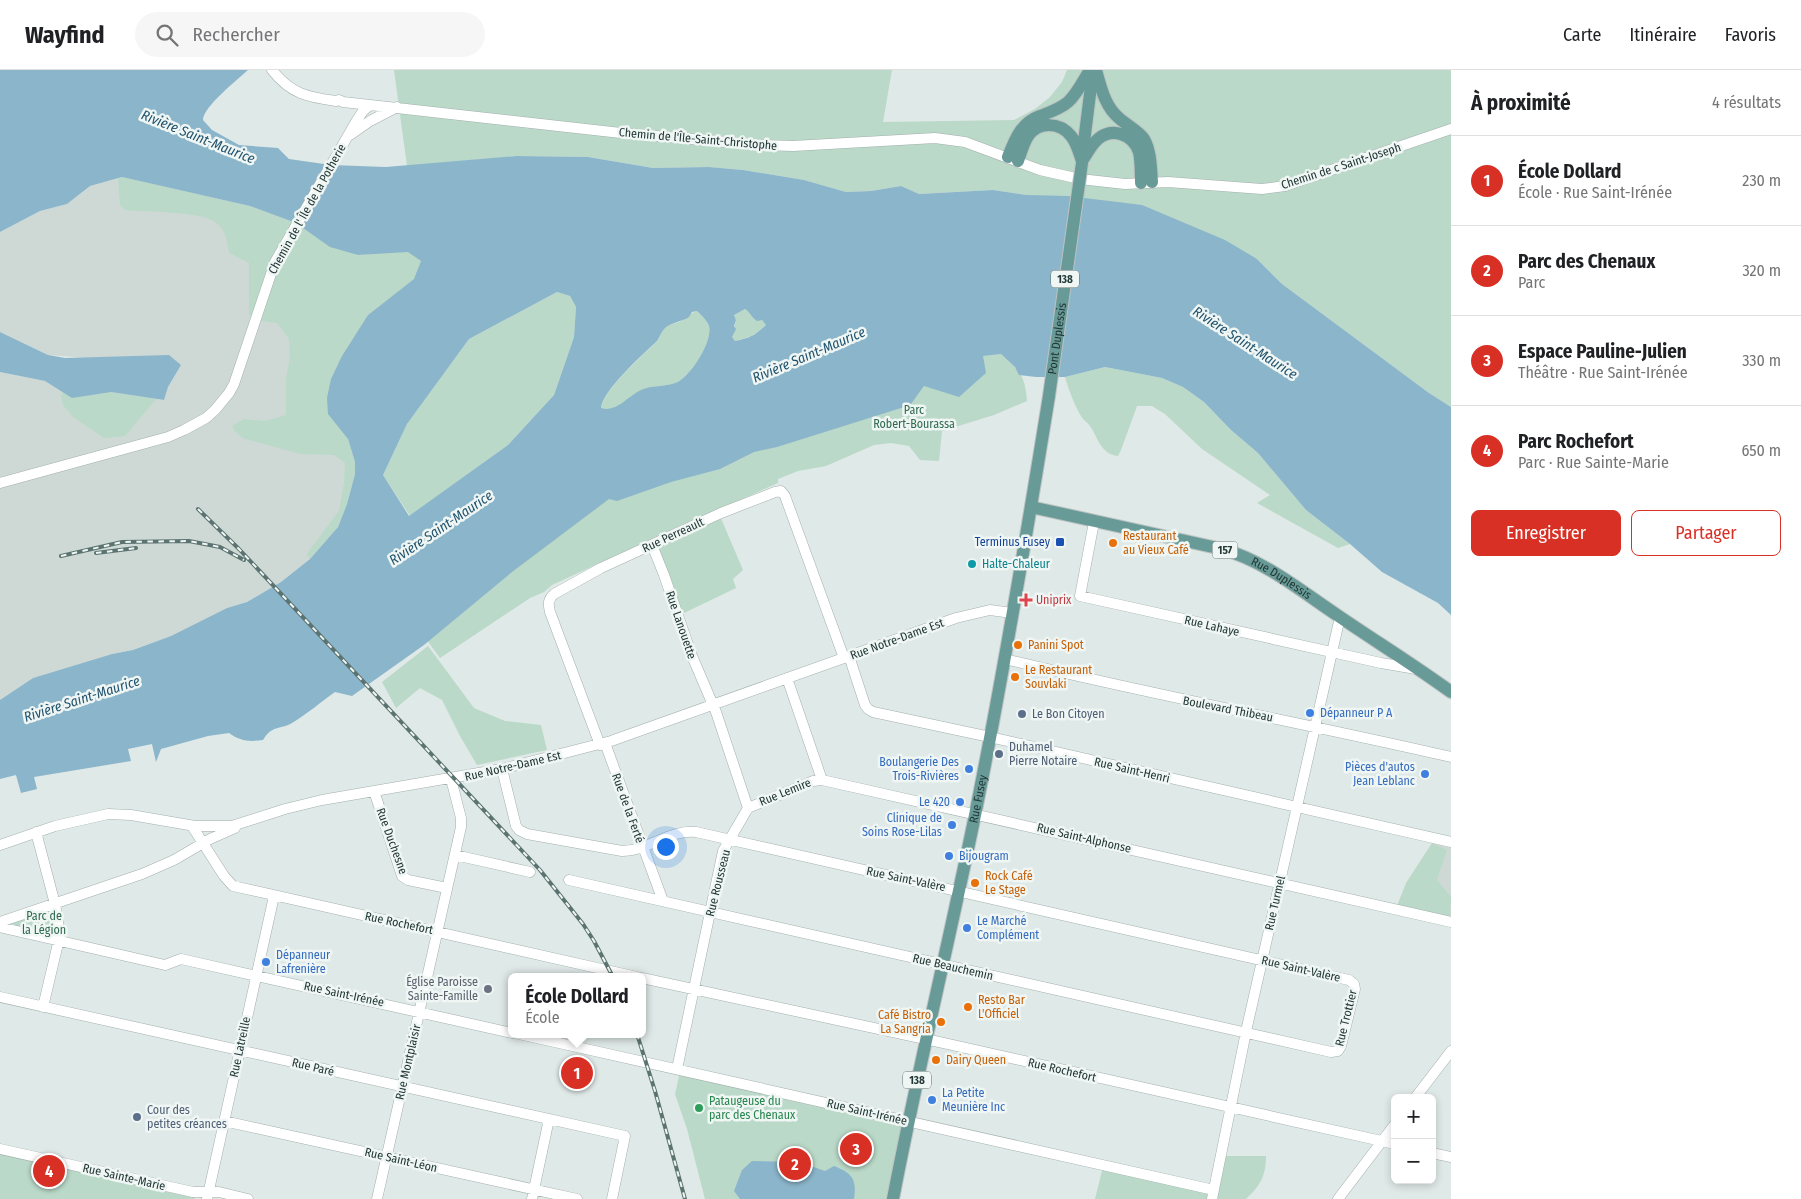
<!DOCTYPE html>
<html lang="fr">
<head>
<meta charset="utf-8">
<style>
	:root { --surface:#fff; --page:#f6f6f6; --text:#202124; --muted:#757577; --line:#e0e0e0; --accent:#d93025 }
	body { margin:0; font-family:"Fira Sans Condensed",sans-serif; background:var(--page); color:var(--text) }
	.controls { position:absolute; right:15px; bottom:15px; display:grid; overflow:hidden; border-radius:8px; box-shadow:0 2px 8px #0003 }
	.controls button { width:45px; height:45px; display:grid; place-items:center; padding:0; border:0; border-bottom:1px solid var(--line); background:var(--surface); color:var(--text); font:25px sans-serif }
	.you { position:absolute; left:665px; top:776px; width:18px; height:18px; margin:-12px; border:4px solid #fff; border-radius:50%; background:#1a73e8; box-shadow:0 0 0 8px #1a73e833 }
	.badge { display:grid; place-items:center; width:32px; height:32px; border-radius:50%; background:var(--accent); color:#fff; font-size:16px; font-weight:700 }
	.pin { position:absolute; translate:-50% -50%; border:2px solid #fff; box-shadow:0 1px 5px #0006 }
	.popup { position:absolute; left:508px; top:903px; width:138px; height:65px; box-sizing:border-box; display:grid; place-content:center; border-radius:8px; background:var(--surface); filter:drop-shadow(0 1px 4px #0005); font-size:16px; white-space:nowrap; color:var(--muted) }
	.popup b { font-size:19px; color:var(--text) }
	.popup::after { content:''; position:absolute; left:50%; top:100%; margin-left:-10px; border:10px solid transparent; border-top-color:var(--surface) }
	.list { margin:0; padding:0; list-style:none }
	h2 { display:flex; justify-content:space-between; align-items:center; height:65px; margin:0; padding:0 20px; font-size:21px }
	h2 small { font-size:16px; font-weight:400; color:var(--muted) }
	.list li { display:grid; grid-template-columns:32px 1fr auto; gap:15px; align-items:center; box-sizing:border-box; height:90px; padding:0 20px; border-top:1px solid var(--line) }
	.list b { display:block; font-size:19px; white-space:nowrap }
	.list p { margin:0; font-size:16px; white-space:nowrap; color:var(--muted) }
	.list em { font-size:16px; font-style:normal; color:var(--muted) }
	.actions { display:flex; gap:10px; padding:15px 20px }
	.actions a { flex:1; padding:11px 0; border:1px solid var(--accent); border-radius:8px; text-align:center; font-size:18px; color:var(--accent) }
	.actions .main { background:var(--accent); color:#fff }
	.icon { flex:none; width:28px; height:28px; fill:none; stroke:currentColor; stroke-width:2; stroke-linecap:round; stroke-linejoin:round }
	.map { position:relative; flex:none; width:1451px; height:1129px; overflow:hidden }
	header { display:flex; align-items:center; gap:30px; box-sizing:border-box; height:70px; padding:0 25px; background:var(--surface); border-bottom:1px solid var(--line) }
	header strong { font-size:24px }
	nav { display:flex; gap:28px; margin-inline-start:auto; font-size:18px }
	.search { width:350px; height:45px; background:var(--page); display:flex; align-items:center; gap:12px; box-sizing:border-box; padding:0 18px; border-radius:28px; color:var(--muted); font-size:19px }
	main { display:flex }
	aside { flex:1; background:var(--surface) }
	.map>svg:first-child { display:block }
	.built { fill:#ced9d6 }
	.green { fill:#bad9c8 }
	.water { fill:#8bb5ca; fill-rule:evenodd }
	.lines { fill:none; stroke-linecap:round; stroke-linejoin:round }
	.minor-casing { stroke:#a3b0ae; stroke-width:11 }
	.major-casing { stroke:#bdc3c3; stroke-width:14 }
	.minor { stroke:#fff; stroke-width:10 }
	.major { stroke:#689b97; stroke-width:12 }
	.rail-casing { stroke:#5c7471; stroke-width:4 }
	.rail { stroke:#eff6f4; stroke-width:2; stroke-dasharray:5.5; stroke-linecap:butt }
	.major-bridge-casing { stroke:#bdc3c3; stroke-width:14; stroke-linecap:butt }
	.major-bridge { stroke:#689b97; stroke-width:12 }
	.transit-dot { fill:#1a4fb4; stroke:#eff6f4; stroke-width:2 }
	.food-dot { fill:#e8710a; stroke:#eff6f4; stroke-width:2 }
	.culture-dot { fill:#0f9aa8; stroke:#eff6f4; stroke-width:2 }
	.health-dot { fill:#e0444e; stroke:#eff6f4; stroke-width:2 }
	.shop-dot { fill:#3f7fe0; stroke:#eff6f4; stroke-width:2 }
	.service-dot { fill:#5c6f8a; stroke:#eff6f4; stroke-width:2 }
	.worship-dot { fill:#6b7280; stroke:#eff6f4; stroke-width:2 }
	.leisure-dot { fill:#2e9e5b; stroke:#eff6f4; stroke-width:2 }
	.labels { text-anchor:middle; dominant-baseline:central; stroke-width:5; stroke-linejoin:round; paint-order:stroke }
	.shield { fill:#eff6f4; stroke:#60716f; stroke-width:1 }
	.shield-label { font-size:11px; font-weight:bold; fill:#223836 }
	.street-label { font-size:12px; fill:#223836; stroke:#eff6f4 }
	.park-label { font-size:12px; fill:#306b51; stroke:#eff6f4 }
	.food-label { font-size:12px; fill:#c56008; stroke:#eff6f4; text-anchor:start }
	.transit-label { font-size:12px; fill:#164399; stroke:#eff6f4; text-anchor:end }
	.culture-label { font-size:12px; fill:#0d838f; stroke:#eff6f4; text-anchor:start }
	.health-label { font-size:12px; fill:#be3a42; stroke:#eff6f4; text-anchor:start }
	.shop-label { font-size:12px; fill:#366cbe; stroke:#eff6f4; text-anchor:start }
	.service-label { font-size:12px; fill:#4e5e75; stroke:#eff6f4; text-anchor:start }
	.worship-label { font-size:12px; fill:#5b616d; stroke:#eff6f4; text-anchor:end }
	.leisure-label { font-size:12px; fill:#27864d; stroke:#eff6f4; text-anchor:start }
	.water-label { font-size:14px; font-style:italic; fill:#22536e; stroke:#eff6f4 }
</style>
</head>
<body>
<header>
<strong>Wayfind</strong>
<div class="search"><svg class="icon" aria-label="search" viewBox="0 0 24 24"><circle cx="10" cy="10" r="6"/><path d="M15 15l6 6"/></svg>Rechercher</div>
<nav><a>Carte</a><a>Itinéraire</a><a>Favoris</a></nav>
</header>
<main>
<div class="map">
<svg width="1451" height="1129" viewBox="0 0 1451 1129">
	<rect width="100%" height="100%" fill="#dfe9e7"/>
	<path class="built" d="M122,107L250,136L348,369L347,434L310,489L281,512L247,532L227,538L171,566L133,580L112,584L33,608L0,630V302L45,311L64,322H111L164,330L168,317L181,295L48,285L0,262V162L40,141L67,134L90,116Z
		M1432,773L1451,777V848L1413,839Z"/>
	<path class="green" d="M394,0H892L883,52L1014,50L1035,39L1050,27L1062,12L1067,0H1451V337L1429,323L1282,214L1257,189L1027,125L993,120L919,124L901,116L871,121L846,122L804,110L743,100L709,97L653,98L588,87L517,86L407,96Z
		M122,107L250,136L296,153L357,185L408,181L421,191L415,209L368,245L328,343L348,369L355,392V404L347,434L338,457L310,489L307,485L308,482L339,441L344,413L345,393L334,385L300,384L242,368L234,360L232,356L244,349L265,351L286,345V309L290,287L289,269L277,253L254,250L249,244V193L229,183C227,171 226,159 215,152C199,141 147,142 125,140L120,135L118,109Z
		M557,222L570,226L576,237L574,267L554,325L508,375L410,446L383,405L407,354L469,269Z
		M745,239L748,241L755,249L762,250L766,255C754,266 750,267 735,271L732,267L736,250L734,245Z
		M697,241C701,245 707,250 709,256C713,271 690,308 675,313C665,317 655,315 645,320C638,323 614,339 608,340C606,340 603,339 601,339C602,320 645,284 658,270C661,266 661,262 663,259C667,254 676,254 681,251C687,248 690,243 697,241Z
		M1001,284C1020,301 1025,305 1027,331L994,345L942,361L939,391L920,390L909,376L891,373L874,375L826,396L798,401L778,409V413L649,470L552,515L544,522L530,528L440,588L426,569L606,426L982,286Z
		M1105,297L1162,308L1183,317L1204,332L1231,360L1258,383L1306,440L1350,474L1338,478L1257,433L1270,425L1202,379L1165,344L1152,336H1137L1121,380L1118,386C1100,384 1098,367 1090,356C1089,354 1086,352 1084,350C1077,342 1068,318 1065,307Z
		M64,322L72,328L111,322L156,329L125,366L104,368L73,347L63,335L61,325Z
		M720,446L743,500L733,509L736,518L682,544L654,473Z
		M428,576L474,638L505,651L541,655L547,680L477,695L460,666L442,630L420,618L396,638L382,612Z
		M1432,773L1447,780L1437,810L1451,827L1450,848L1397,836L1406,813Z
		M55,834L60,867L0,857Z
		M680,1002L903,1052L888,1129H705L687,1059L675,1024Z
		M0,1080L196,1122L194,1129H0Z
		M1221,1086H1266C1266,1106 1260,1116 1246,1129H1095L1104,1093L1214,1117Z"/>
	<path class="water" d="M0,0H248C237,10 203,37 203,50L212,60L239,75L278,78L289,89L331,95L386,97L517,86L588,87L653,98L709,97L743,100L804,110L846,122L871,121L901,116L919,124L993,120L1027,125L1068,126L1142,135L1225,170L1257,189L1282,214L1429,323L1451,337V545L1438,533L1382,502L1350,474L1306,440L1258,383L1231,360L1204,332L1183,317L1162,308L1105,297L1065,307H1036L1019,305L1015,297L1001,284L983,286L986,303L959,327L924,316L908,338H901L777,377L754,382L720,399L671,412L617,431L609,429L512,502L424,575L352,626L335,622C321,632 307,644 292,653C279,660 272,655 263,670C249,672 240,671 229,663L208,666L161,679L156,692L152,674L128,679L131,691L34,707L37,719L21,723L16,705L0,709V630L33,608L112,584L133,580L171,566L227,538L247,532L281,512L310,489L338,457L347,434L355,404V392L348,369L328,344L327,328L331,309L342,286L368,245L414,209L421,191L408,182L358,185L330,177L296,153L250,136L122,107L90,116L67,134L40,141L0,162ZM557,222L570,226L576,237L574,267L554,325L508,375L409,446L383,405L407,354L469,269ZM745,239C750,242 752,248 757,251L762,250L766,255C754,266 750,268 735,271L732,267L736,259L734,256L736,250L734,245ZM697,241C701,245 707,250 709,256C713,271 690,308 675,313C664,317 652,315 641,320C628,326 616,343 601,338C602,321 644,283 657,271C660,267 661,262 665,258C670,253 683,251 689,247L692,242Z
		M0,262L48,285L65,288L169,285L181,295L168,317L164,330L111,322L72,328L45,311L0,302Z
		M752,1091L799,1092L825,1101L834,1096C852,1103 857,1109 854,1129H740L734,1121L742,1100Z"/>
	<g class="lines">
		<g class="minor-casing">
			<path id="minor" d="M272,0C291,24 307,27 336,31L339,30L343,32L621,63L761,75L793,76L935,68L965,72L1040,100L1080,109L1125,114L1168,112L1262,119L1285,116L1299,111L1451,59
				M350,65L370,51L397,37
				M0,413L168,367L184,360L206,348L215,340L229,323L234,314L275,192L357,50L363,41L370,35
				M1094,452L1080,526L1381,593L1416,599
				M652,475L664,505L692,586L716,642L748,738L723,781L677,999
				M849,586L865,635L868,639L873,642L990,667L1451,772
				M1005,589C1153,625 1303,653 1451,687
				M787,608L822,710L1451,852
				M605,673L663,831
				M600,675L550,542C548,534 548,529 554,524L601,498L721,443L775,422L781,421L785,426L844,588
				M502,699L516,756L519,760L527,764L622,781C647,781 671,759 696,762L1349,910L1354,914L1355,919L1341,976L1338,981L1331,982L569,810
				M374,721L402,806L408,810L447,818
				M748,738L813,711L822,710
				M192,756L224,806L233,816L637,907
				M36,762L55,834L60,865L43,937
				M0,775L55,756L108,744L131,745L195,756H232L285,739L322,730L502,699L611,671L956,548L990,540L1012,543
				M455,785L530,802
				M0,852L142,804L174,790L210,769L235,758
				M0,857L165,895L181,889L512,963
				M642,908L939,972L1395,1074
				M0,927L625,1066L612,1129
				M519,964L1214,1120
				M1415,1028L1451,981
				M224,1051L577,1129
				M0,1079L193,1122H219L248,1129
				M1432,1083L1451,1087
				M207,1129L274,826
				M377,1129L461,757V748L451,709
				M532,1129L549,1049
				M1212,1129L1247,957L1340,547
				M1338,1129L1395,1054"/>
		</g>
		<g class="major-casing">
			<g id="major">
				<path d="M1096,0C1101,18 1105,37 1120,49C1128,56 1139,61 1144,69C1151,81 1151,99 1152,112"/>
				<path d="M1008,87C1015,69 1021,53 1040,46C1050,42 1060,39 1068,32C1077,24 1083,11 1090,0"/>
				<path d="M1082,88L1093,0"/>
				<path d="M1018,91C1021,83 1023,74 1028,66C1039,51 1060,52 1071,66C1077,73 1079,83 1082,91"/>
				<path d="M1082,91C1087,84 1091,75 1098,69C1112,57 1133,64 1139,82C1141,91 1141,103 1141,113"/>
				<path id="s1" d="M1031,437L1222,479C1265,491 1301,521 1337,545C1375,571 1414,595 1451,622"/>
				<path id="s2" d="M893,1129C917,1004 947,880 973,755C1002,613 1026,469 1049,326"/>
			</g>
		</g>
		<use href="#minor" class="minor"/>
		<use href="#major" class="major"/>
		<g class="rail-casing">
			<path id="rail" d="M198,439L239,479L540,800L583,854L594,871L613,907
				M96,483L136,478
				M61,486L122,472L189,471L220,477L244,490
				M637,964L655,1021L685,1129"/>
		</g>
		<use href="#rail" class="rail"/>
		<g class="major-bridge-casing">
			<g id="major-bridge">
				<path id="s3" d="M1049,326L1082,93"/>
			</g>
		</g>
		<use href="#major-bridge" class="major-bridge"/>
	</g>
	<rect class="transit-dot" x="1055" y="467" width="10" height="10" rx="2.5"/>
	<g class="food-dot">
		<circle cx="1113" cy="473" r="5"/>
		<circle cx="1018" cy="575" r="5"/>
		<circle cx="1015" cy="607" r="5"/>
		<circle cx="975" cy="813" r="5"/>
		<circle cx="968" cy="937" r="5"/>
		<circle cx="941" cy="952" r="5"/>
		<circle cx="936" cy="990" r="5"/>
	</g>
	<circle class="culture-dot" cx="972" cy="494" r="5"/>
	<path class="health-dot" d="M1023.5 522.5h5v5h5v5h-5v5h-5v-5h-5v-5h5z"/>
	<g class="shop-dot">
		<circle cx="1310" cy="643" r="5"/>
		<circle cx="969" cy="699" r="5"/>
		<circle cx="1425" cy="704" r="5"/>
		<circle cx="960" cy="732" r="5"/>
		<circle cx="952" cy="755" r="5"/>
		<circle cx="949" cy="786" r="5"/>
		<circle cx="967" cy="858" r="5"/>
		<circle cx="266" cy="892" r="5"/>
		<circle cx="932" cy="1030" r="5"/>
	</g>
	<g class="service-dot">
		<circle cx="1022" cy="644" r="5"/>
		<circle cx="999" cy="684" r="5"/>
		<circle cx="137" cy="1047" r="5"/>
	</g>
	<circle class="worship-dot" cx="488" cy="919" r="5"/>
	<circle class="leisure-dot" cx="699" cy="1038" r="5"/>
	<g class="labels">
		<g class="shield">
			<rect x="1051" y="200.5" width="28" height="17" rx="4"/>
			<rect x="1212.5" y="471.5" width="25" height="17" rx="4"/>
			<rect x="903" y="1001.5" width="28" height="17" rx="4"/>
		</g>
		<g class="shield-label">
			<text x="1065" y="209">138</text>
			<text x="1225" y="480">157</text>
			<text x="917" y="1010">138</text>
		</g>
		<g class="street-label">
			<text transform="translate(698 69) rotate(5)">Chemin de l'Île-Saint-Christophe</text>
			<text transform="translate(1341 96) rotate(-18)">Chemin de c Saint-Joseph</text>
			<text transform="translate(307 139) rotate(-61)">Chemin de l' Île de la Potherie</text>
			<text stroke="none"><textPath href="#s3" startOffset="58">Pont Duplessis</textPath></text>
			<text transform="translate(673 465) rotate(-25)">Rue Perreault</text>
			<text stroke="none"><textPath href="#s1" startOffset="262">Rue Duplessis</textPath></text>
			<text transform="translate(681 555) rotate(71)">Rue Lanouette</text>
			<text transform="translate(1212 556) rotate(13)">Rue Lahaye</text>
			<text transform="translate(897 569) rotate(-20)">Rue Notre-Dame Est</text>
			<text transform="translate(1228 639) rotate(11)">Boulevard Thibeau</text>
			<text transform="translate(513 696) rotate(-13)">Rue Notre-Dame Est</text>
			<text transform="translate(1132 700) rotate(13)">Rue Saint-Henri</text>
			<text transform="translate(785 722) rotate(-22)">Rue Lemire</text>
			<text stroke="none"><textPath href="#s2" startOffset="409">Rue Fusey</textPath></text>
			<text transform="translate(628 738) rotate(70)">Rue de la Ferté</text>
			<text transform="translate(1084 768) rotate(13)">Rue Saint-Alphonse</text>
			<text transform="translate(392 771) rotate(70)">Rue Duchesne</text>
			<text transform="translate(906 809) rotate(12)">Rue Saint-Valère</text>
			<text transform="translate(718 813) rotate(-76)">Rue Rousseau</text>
			<text transform="translate(1275 833) rotate(-77)">Rue Turmel</text>
			<text transform="translate(399 853) rotate(12)">Rue Rochefort</text>
			<text transform="translate(953 897) rotate(13)">Rue Beauchemin</text>
			<text transform="translate(1301 899) rotate(13)">Rue Saint-Valère</text>
			<text transform="translate(344 924) rotate(12)">Rue Saint-Irénée</text>
			<text transform="translate(1346 948) rotate(-76)">Rue Trottier</text>
			<text transform="translate(240 977) rotate(-78)">Rue Latreille</text>
			<text transform="translate(408 992) rotate(-77)">Rue Montplaisir</text>
			<text transform="translate(313 997) rotate(13)">Rue Paré</text>
			<text transform="translate(1062 1000) rotate(13)">Rue Rochefort</text>
			<text transform="translate(867 1042) rotate(13)">Rue Saint-Irénée</text>
			<text transform="translate(401 1090) rotate(13)">Rue Saint-Léon</text>
			<text transform="translate(124 1107) rotate(13)">Rue Sainte-Marie</text>
		</g>
		<g class="park-label">
			<text x="914" y="340">Parc<tspan x="914" dy="14">Robert-Bourassa</tspan></text>
			<text x="44" y="846">Parc de<tspan x="44" dy="14">la Légion</tspan></text>
		</g>
		<g class="food-label">
			<text x="1123" y="466">Restaurant<tspan x="1123" dy="14">au Vieux Café</tspan></text>
			<text x="1028" y="575">Panini Spot</text>
			<text x="1025" y="600">Le Restaurant<tspan x="1025" dy="14">Souvlaki</tspan></text>
			<text x="985" y="806">Rock Café<tspan x="985" dy="14">Le Stage</tspan></text>
			<text x="978" y="930">Resto Bar<tspan x="978" dy="14">L'Officiel</tspan></text>
			<text x="931" y="945" text-anchor="end">Café Bistro<tspan x="931" dy="14">La Sangria</tspan></text>
			<text x="946" y="990">Dairy Queen</text>
		</g>
		<g class="transit-label">
			<text x="1050" y="472">Terminus Fusey</text>
		</g>
		<g class="culture-label">
			<text x="982" y="494">Halte-Chaleur</text>
		</g>
		<g class="health-label">
			<text x="1036" y="530">Uniprix</text>
		</g>
		<g class="shop-label">
			<text x="1320" y="643">Dépanneur P A</text>
			<text x="959" y="692" text-anchor="end">Boulangerie Des<tspan x="959" dy="14">Trois-Rivières</tspan></text>
			<text x="1415" y="697" text-anchor="end">Pièces d'autos<tspan x="1415" dy="14">Jean Leblanc</tspan></text>
			<text x="950" y="732" text-anchor="end">Le 420</text>
			<text x="942" y="748" text-anchor="end">Clinique de<tspan x="942" dy="14">Soins Rose-Lilas</tspan></text>
			<text x="959" y="786">Bijougram</text>
			<text x="977" y="851">Le Marché<tspan x="977" dy="14">Complément</tspan></text>
			<text x="276" y="885">Dépanneur<tspan x="276" dy="14">Lafrenière</tspan></text>
			<text x="942" y="1023">La Petite<tspan x="942" dy="14">Meunière Inc</tspan></text>
		</g>
		<g class="service-label">
			<text x="1032" y="644">Le Bon Citoyen</text>
			<text x="1009" y="677">Duhamel<tspan x="1009" dy="14">Pierre Notaire</tspan></text>
			<text x="147" y="1040">Cour des<tspan x="147" dy="14">petites créances</tspan></text>
		</g>
		<g class="worship-label">
			<text x="478" y="912">Église Paroisse<tspan x="478" dy="14">Sainte-Famille</tspan></text>
		</g>
		<g class="leisure-label">
			<text x="709" y="1031">Pataugeuse du<tspan x="709" dy="14">parc des Chenaux</tspan></text>
		</g>
		<g class="water-label">
			<text transform="translate(198 67) rotate(22)">Rivière Saint-Maurice</text>
			<text transform="translate(1245 273) rotate(33)">Rivière Saint-Maurice</text>
			<text transform="translate(809 285) rotate(-23)">Rivière Saint-Maurice</text>
			<text transform="translate(441 458) rotate(-34)">Rivière Saint-Maurice</text>
			<text transform="translate(82 629) rotate(-18)">Rivière Saint-Maurice</text>
		</g>
	</g>
</svg>
<div class="controls">
<button>+</button>
<button>−</button>
</div>
<div class="you"></div>
<div class="pin badge" style="left:577px;top:1003px">1</div>
<div class="popup"><b>École Dollard</b>École</div>
<div class="pin badge" style="left:795px;top:1094px">2</div>
<div class="pin badge" style="left:856px;top:1079px">3</div>
<div class="pin badge" style="left:49px;top:1101px">4</div>
</div>
<aside>
<h2>À proximité<small>4 résultats</small></h2>
<ul class="list">
<li><span class="badge">1</span><div><b>École Dollard</b><p>École · Rue Saint-Irénée</p></div><em>230 m</em></li>
<li><span class="badge">2</span><div><b>Parc des Chenaux</b><p>Parc</p></div><em>320 m</em></li>
<li><span class="badge">3</span><div><b>Espace Pauline-Julien</b><p>Théâtre · Rue Saint-Irénée</p></div><em>330 m</em></li>
<li><span class="badge">4</span><div><b>Parc Rochefort</b><p>Parc · Rue Sainte-Marie</p></div><em>650 m</em></li>
</ul>
<div class="actions"><a class="main">Enregistrer</a><a>Partager</a></div>
</aside>
</main>
</body>
</html>
